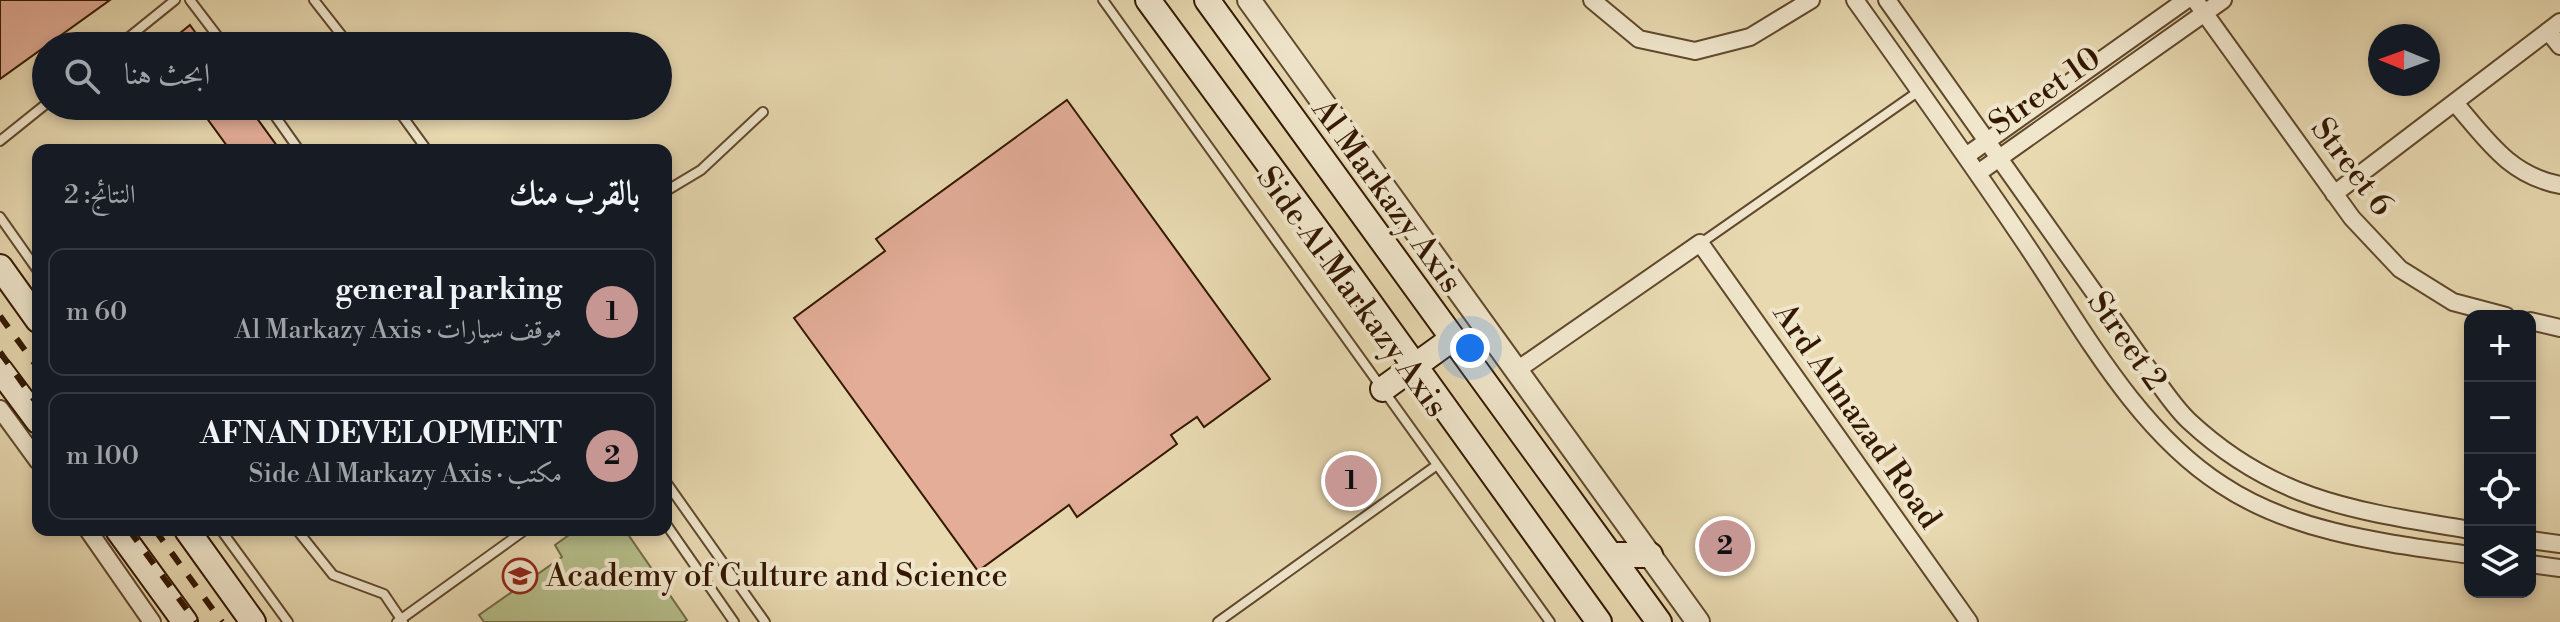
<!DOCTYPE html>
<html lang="ar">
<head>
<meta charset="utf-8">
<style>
	:root { --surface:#171b24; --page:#20242c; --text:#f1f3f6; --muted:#9ea1a6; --line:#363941; --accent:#c59692 }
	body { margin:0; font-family:"Libre Bodoni",Amiri,serif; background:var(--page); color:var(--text); direction:rtl }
	.controls { position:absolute; right:24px; bottom:24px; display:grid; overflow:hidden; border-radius:16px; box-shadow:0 4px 12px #0003 }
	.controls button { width:72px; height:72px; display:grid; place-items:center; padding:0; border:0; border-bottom:2px solid var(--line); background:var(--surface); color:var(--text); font:40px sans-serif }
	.compass { position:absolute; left:2368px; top:24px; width:72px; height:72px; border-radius:50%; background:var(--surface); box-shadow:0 4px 12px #0003; rotate:271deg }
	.you { position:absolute; left:1470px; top:348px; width:28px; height:28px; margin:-20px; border:6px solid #fff; border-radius:50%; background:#1a73e8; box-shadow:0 0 0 12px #1a73e833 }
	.badge { display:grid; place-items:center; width:52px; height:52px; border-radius:50%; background:var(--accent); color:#111; font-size:26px; font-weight:700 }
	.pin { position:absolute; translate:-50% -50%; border:4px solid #fff; box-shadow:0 2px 8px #0006 }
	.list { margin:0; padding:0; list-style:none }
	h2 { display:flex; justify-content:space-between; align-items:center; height:104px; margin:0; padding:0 32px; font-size:34px }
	h2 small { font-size:26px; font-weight:400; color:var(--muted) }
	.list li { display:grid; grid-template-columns:52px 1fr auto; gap:24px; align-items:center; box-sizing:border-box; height:128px; margin:0 16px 16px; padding:0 16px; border:2px solid var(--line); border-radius:16px }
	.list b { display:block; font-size:30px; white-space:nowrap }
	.list p { margin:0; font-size:26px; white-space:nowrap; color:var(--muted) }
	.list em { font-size:26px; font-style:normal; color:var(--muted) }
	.icon { flex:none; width:44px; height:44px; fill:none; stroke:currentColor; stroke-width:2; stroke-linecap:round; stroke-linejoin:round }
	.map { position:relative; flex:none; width:2560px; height:622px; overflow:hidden; direction:ltr }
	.search { position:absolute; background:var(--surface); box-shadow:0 4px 12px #0003; left:32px; top:32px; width:640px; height:88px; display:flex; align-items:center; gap:20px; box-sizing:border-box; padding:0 28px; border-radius:44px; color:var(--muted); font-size:30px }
	.panel { position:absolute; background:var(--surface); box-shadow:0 4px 12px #0003; left:32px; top:144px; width:640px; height:392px; border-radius:16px; direction:rtl }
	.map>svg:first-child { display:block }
	.green { fill:#b6bf8b; stroke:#746b46; stroke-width:2 }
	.building { fill:#e3ad98; stroke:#331700; stroke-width:2 }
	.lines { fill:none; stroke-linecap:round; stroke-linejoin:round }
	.service-casing { stroke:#60482c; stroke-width:12 }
	.minor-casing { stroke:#60482c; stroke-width:20 }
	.tertiary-casing { stroke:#60482c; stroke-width:26 }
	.secondary-casing { stroke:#331700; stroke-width:28 }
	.service { stroke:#f0e6cc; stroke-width:8 }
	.minor { stroke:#f0e6cc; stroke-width:16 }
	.tertiary { stroke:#f0e6cc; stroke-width:22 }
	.secondary { stroke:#f0e6cc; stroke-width:24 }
	.rail { stroke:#331700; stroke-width:6; stroke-dasharray:14 14; stroke-linecap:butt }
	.labels { text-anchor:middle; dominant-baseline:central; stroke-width:8; stroke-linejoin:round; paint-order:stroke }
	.street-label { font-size:32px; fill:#331700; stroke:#f0e6cc }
	.poi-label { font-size:32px; fill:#331700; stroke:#f0e6cc; text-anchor:start }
</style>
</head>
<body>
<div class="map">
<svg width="2560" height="622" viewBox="0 0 2560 622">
	<rect width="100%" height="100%" fill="#e8d9b1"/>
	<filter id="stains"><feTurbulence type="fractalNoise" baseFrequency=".0025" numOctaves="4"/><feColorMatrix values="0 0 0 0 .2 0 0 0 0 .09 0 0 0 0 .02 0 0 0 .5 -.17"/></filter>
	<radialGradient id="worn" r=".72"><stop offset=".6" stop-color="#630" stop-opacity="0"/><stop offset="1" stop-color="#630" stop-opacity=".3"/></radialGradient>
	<path class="green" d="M576,530H625L687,620L684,622H484L479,615L562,557L555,545Z"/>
	<path class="building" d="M0,0H110L0,79Z
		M190,25L205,46H164Z
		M1067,100L1270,379L1204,427L1197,417L1171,435L1177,444L1077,517L1069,505L978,571L794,318L885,251L876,239Z
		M198,106H248L280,150H230Z"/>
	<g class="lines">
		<g class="service-casing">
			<path id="service" d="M190,0L225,46
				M314,0L350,46
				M1103,0L1550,622
				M118,46L175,0
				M268,106L299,150
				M395,106L427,150
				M0,141L46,104
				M666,191L701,170L763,112
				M0,217L38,271
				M1701,243L1919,91
				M666,482L765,622
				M666,524L734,622
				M221,530L288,622
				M297,530L333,575L384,594L403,622
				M397,622L525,530
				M1218,622L1437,465"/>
		</g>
		<g class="minor-casing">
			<path id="minor" d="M1592,0L1639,39L1695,51L1750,37L1811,0
				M1855,0C1912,80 1970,161 2025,243C2081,326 2136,430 2222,485C2294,533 2386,543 2470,555
				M1887,0L2147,367C2160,385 2173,406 2189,421C2276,502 2358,511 2470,530
				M2195,0L2352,218L2400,269L2453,302L2506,316
				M2548,31L2560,46
				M2455,103C2487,140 2509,175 2560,185
				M1966,156L2186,0
				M1978,173L2223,0
				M2334,194L2560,22
				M2530,321L2560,328
				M1517,370L1700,243L1969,622
				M0,409L38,461
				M88,530L152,622
				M2530,540L2560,544
				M2530,564L2560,568"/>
		</g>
		<g class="tertiary-casing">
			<path id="tertiary" d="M1249,0L1698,622"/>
		</g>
		<g class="secondary-casing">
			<path id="secondary" d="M1148,0L1323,238L1599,622
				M1207,0L1659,622
				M0,267L38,320
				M0,370L38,421
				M1383,389L1452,339
				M118,530L185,622
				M187,530L253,622
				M1612,555H1650"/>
		</g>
		<use href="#service" class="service"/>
		<use href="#minor" class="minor"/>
		<use href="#tertiary" class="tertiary"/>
		<use href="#secondary" class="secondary"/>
		<path class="rail" d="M0,316L38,368
			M0,352L38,405
			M129,530L196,622
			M155,530L222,622"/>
	</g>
	<defs>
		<g id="university-ring" transform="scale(1.8)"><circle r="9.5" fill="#f0e6cc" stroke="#8f2418" stroke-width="1.5"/><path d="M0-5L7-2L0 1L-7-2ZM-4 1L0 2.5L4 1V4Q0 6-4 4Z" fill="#8f2418"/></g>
	</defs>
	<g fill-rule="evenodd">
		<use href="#university-ring" x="520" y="576"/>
	</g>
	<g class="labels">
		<g class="street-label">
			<text transform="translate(2045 91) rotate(-35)">Street 10</text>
			<text transform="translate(2352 167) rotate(53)">Street 6</text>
			<text transform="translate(1387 196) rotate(54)">Al Markazy Axis</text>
			<text transform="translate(1352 292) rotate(54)">Side Al Markazy Axis</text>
			<text transform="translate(2127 341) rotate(55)">Street 2</text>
			<text transform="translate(1857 416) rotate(55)">Ard Almazad Road</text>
		</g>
		<g class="poi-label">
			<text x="546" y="576">Academy of Culture and Science</text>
		</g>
	</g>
	<rect width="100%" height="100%" filter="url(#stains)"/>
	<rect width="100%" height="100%" fill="url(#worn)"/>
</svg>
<div class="controls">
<button>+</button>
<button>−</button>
<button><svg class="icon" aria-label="locate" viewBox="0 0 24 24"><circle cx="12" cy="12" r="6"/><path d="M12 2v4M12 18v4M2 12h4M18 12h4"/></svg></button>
<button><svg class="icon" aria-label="layers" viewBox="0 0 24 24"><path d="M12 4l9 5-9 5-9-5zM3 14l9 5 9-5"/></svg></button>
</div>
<svg class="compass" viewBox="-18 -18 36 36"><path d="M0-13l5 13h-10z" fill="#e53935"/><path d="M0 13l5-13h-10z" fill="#9ea1a6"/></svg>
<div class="you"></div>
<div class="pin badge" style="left:1351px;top:481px">1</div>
<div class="pin badge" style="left:1725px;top:546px">2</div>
<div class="search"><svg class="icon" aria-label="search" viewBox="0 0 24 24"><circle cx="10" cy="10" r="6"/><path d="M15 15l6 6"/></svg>ابحث هنا</div>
<section class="panel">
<h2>بالقرب منك<small>النتائج: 2</small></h2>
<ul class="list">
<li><span class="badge">1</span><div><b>general parking</b><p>موقف سيارات · Al Markazy Axis</p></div><em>60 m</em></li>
<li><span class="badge">2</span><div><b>AFNAN DEVELOPMENT</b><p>مكتب · Side Al Markazy Axis</p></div><em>100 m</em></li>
</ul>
</section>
</div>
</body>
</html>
